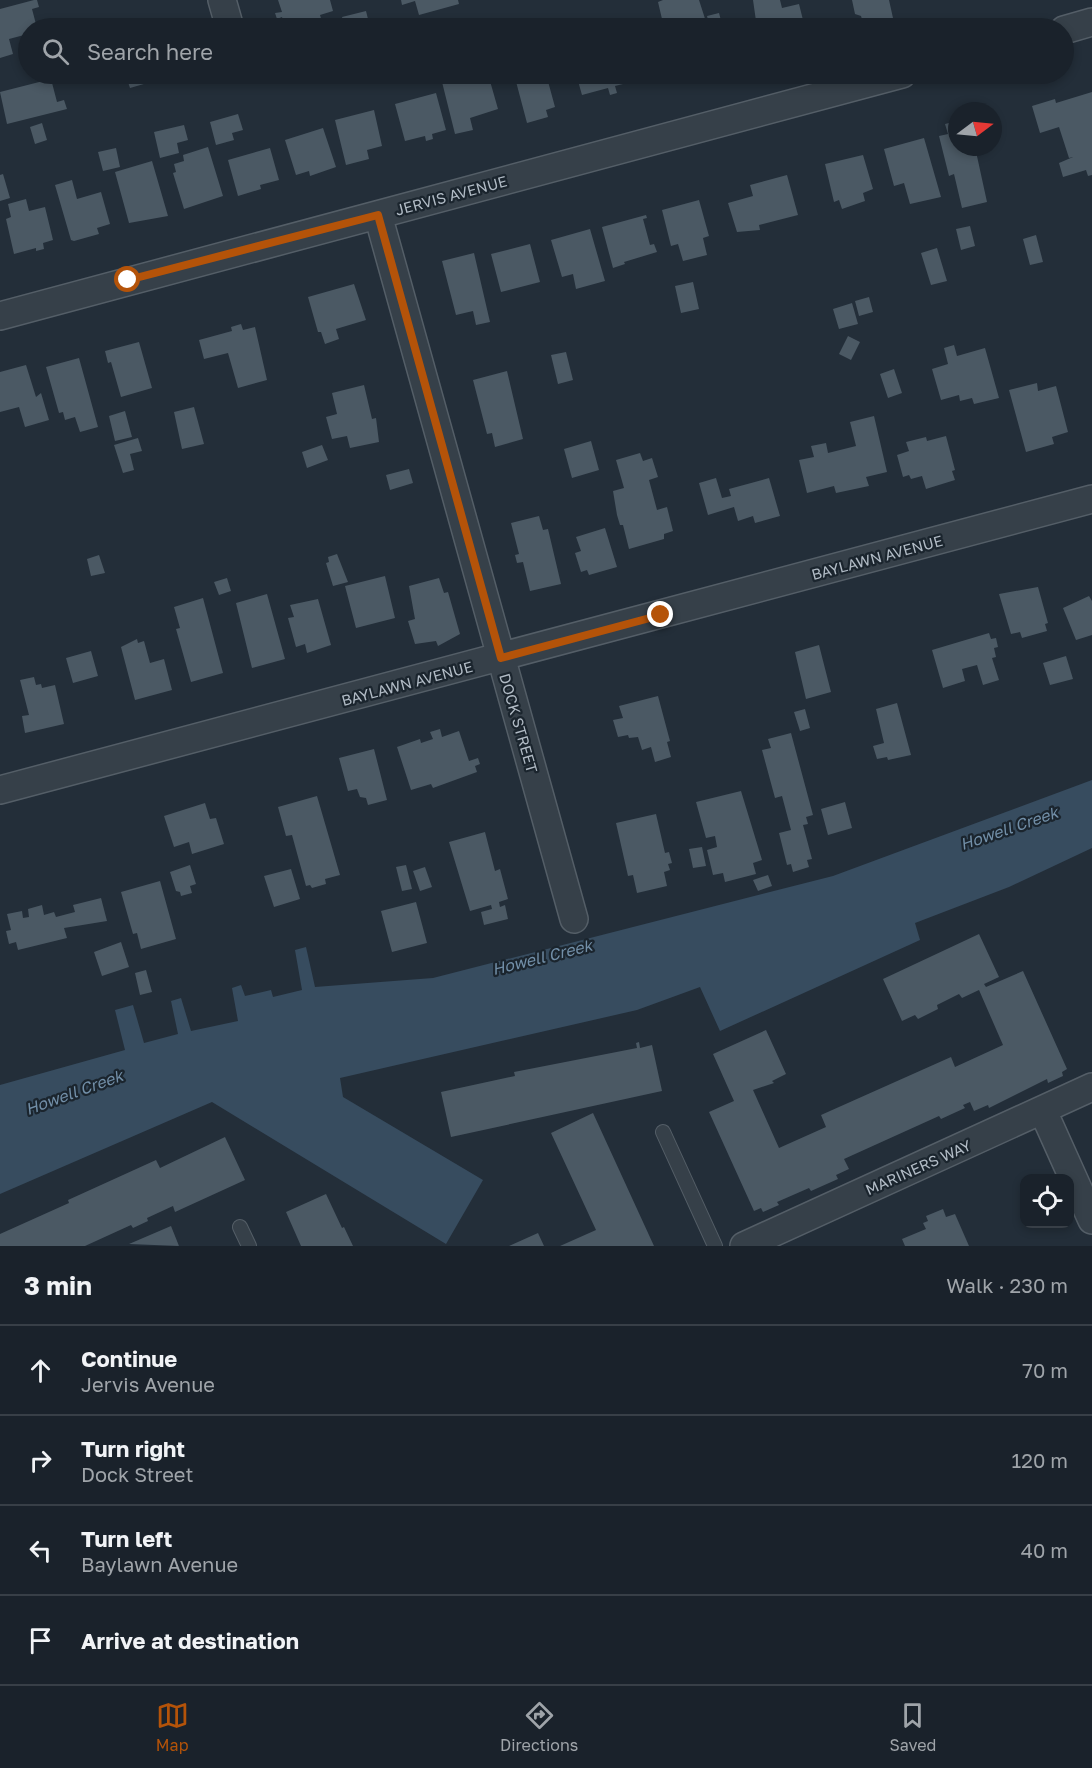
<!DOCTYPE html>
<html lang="en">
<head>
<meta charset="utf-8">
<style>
	:root { --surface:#1a222b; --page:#232a33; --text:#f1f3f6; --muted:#9fa4a9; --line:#383f47; --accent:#b45309 }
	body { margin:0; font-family:"Golos Text",sans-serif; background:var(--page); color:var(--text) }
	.controls { position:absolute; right:18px; bottom:18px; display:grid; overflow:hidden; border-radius:12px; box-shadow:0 3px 9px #0003 }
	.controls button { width:54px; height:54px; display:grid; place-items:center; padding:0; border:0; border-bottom:2px solid var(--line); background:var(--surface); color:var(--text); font:30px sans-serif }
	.compass { position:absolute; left:948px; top:102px; width:54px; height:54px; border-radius:50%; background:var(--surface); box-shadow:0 3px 9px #0003; rotate:74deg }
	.stop { position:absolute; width:18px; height:18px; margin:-14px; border:4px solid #b45309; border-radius:50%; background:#fff }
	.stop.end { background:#b45309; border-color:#fff; box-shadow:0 2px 6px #0008 }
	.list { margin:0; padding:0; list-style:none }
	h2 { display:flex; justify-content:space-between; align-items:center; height:78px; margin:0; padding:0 24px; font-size:26px }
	h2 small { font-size:20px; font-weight:400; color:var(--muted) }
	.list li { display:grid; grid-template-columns:39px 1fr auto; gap:18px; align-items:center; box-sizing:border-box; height:90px; padding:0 24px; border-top:2px solid var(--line) }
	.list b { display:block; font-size:22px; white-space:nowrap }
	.list p { margin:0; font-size:20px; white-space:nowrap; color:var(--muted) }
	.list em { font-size:20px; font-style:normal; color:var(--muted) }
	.icon { flex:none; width:33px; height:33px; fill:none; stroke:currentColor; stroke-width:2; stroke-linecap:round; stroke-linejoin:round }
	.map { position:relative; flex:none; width:1092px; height:1246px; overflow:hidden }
	.search { position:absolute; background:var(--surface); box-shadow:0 3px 9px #0003; left:18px; right:18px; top:18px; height:66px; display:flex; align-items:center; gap:15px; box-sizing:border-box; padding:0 21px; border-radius:33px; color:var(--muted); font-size:22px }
	.sheet { height:438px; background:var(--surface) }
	nav { display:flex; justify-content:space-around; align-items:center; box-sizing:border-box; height:84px; border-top:2px solid var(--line); background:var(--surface); font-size:16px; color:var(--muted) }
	nav a { display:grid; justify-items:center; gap:3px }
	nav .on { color:var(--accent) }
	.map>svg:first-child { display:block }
	.water { fill:#374c5f }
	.building { fill:#4b5964 }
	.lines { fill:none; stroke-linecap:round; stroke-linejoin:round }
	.service-casing { stroke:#545e67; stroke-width:16 }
	.minor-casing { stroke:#545e67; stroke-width:30 }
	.service { stroke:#364049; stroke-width:14 }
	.minor { stroke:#364049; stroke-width:27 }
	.route { stroke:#b45309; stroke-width:8 }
	.labels { text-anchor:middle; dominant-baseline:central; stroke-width:4.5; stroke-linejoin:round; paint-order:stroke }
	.street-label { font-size:15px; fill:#b1bbc5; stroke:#1b252e }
	.water-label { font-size:16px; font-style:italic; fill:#728fa8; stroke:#1b252e }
</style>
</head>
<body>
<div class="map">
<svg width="1092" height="1246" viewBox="0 0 1092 1246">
	<rect width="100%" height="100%" fill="#232e39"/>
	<path class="water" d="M1092,780V848L1009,887L915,923L920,940L720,1031L700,987L637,1010L340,1078L343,1097L483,1180L446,1244L212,1102L0,1194V1085L125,1050L115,1010L133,1005L144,1043L178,1034L171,1001L181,998L191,1031L238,1021L232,988L241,985L245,996L271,990L273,997L302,990L295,950L306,947L315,987L433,978L833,876Z"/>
	<path class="building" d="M34,0H37L39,7L32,9L37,28H28V34L9,39L13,54L0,58V9Z
		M278,0H330L333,11L320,15L324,28H285L282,17L277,19L275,13L282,12Z
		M401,0H458L459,4L419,15L415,1L402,5Z
		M663,0H699L708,28H658L656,21L662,19L658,2Z
		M753,0H780L782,8L799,4L805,28H757Z
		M852,0H889L893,18L864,26L861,16L855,14Z
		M366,11L370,27L345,28L342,17Z
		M719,13L723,28H710L707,16Z
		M154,22L156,28H142L141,26Z
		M129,74H167L168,77L130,88L126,76Z
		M440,74H488L498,109L470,118L473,130L455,134Z
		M514,74H546L555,107L546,110L548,117L527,123Z
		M576,74H629L631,82L615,86L617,93L610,95L608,88L582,95Z
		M51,79L57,102L64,100L67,109L7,124L0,92Z
		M1092,92V175L1088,176L1086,170L1063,177L1059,163L1073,157L1069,158L1059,127L1040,133L1032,106L1055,99L1056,103Z
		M436,93L446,130L432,134L433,139L426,141L425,136L405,141L395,104Z
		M374,110L382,146L367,150L369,159L346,165L335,120Z
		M238,114L243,130L232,133L234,140L216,145L210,122Z
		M957,121V147H975L987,202L962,208L954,174L949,176L939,136L948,134L945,124Z
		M42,123L47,140L35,144L30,127Z
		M184,125L188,140L177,143L179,153L160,158L154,132Z
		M323,128L336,167L310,176L309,171L296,175L285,140Z
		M924,138L941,197L910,204L904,183L894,186L884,149Z
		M208,147L223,196L184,209L173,173L176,172L174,164L184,161L183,155Z
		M116,148L120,167L103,171L98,152Z
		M270,148L279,180L260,185L261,189L238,196L228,160Z
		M863,155L873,189L863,193L865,201L842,209L839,200L834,202L825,164Z
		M152,161L168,216L129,223L115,172Z
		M3,174L10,198L0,201V175Z
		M787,175L798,215L759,225L760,230L737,232L728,203L753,196L750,185Z
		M72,180L77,199L101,192L110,224L97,228L99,234L74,241L71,240L55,185Z
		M26,199L29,211L45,207L53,240L43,243L44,249L36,251V248L14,254L6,219L11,217L8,204Z
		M699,200L709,236L703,238L707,255L683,261L678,244L671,246L662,210Z
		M646,215L647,218L643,219L650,245L654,244L657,252L624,262L625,264L613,268L602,227Z
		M970,226L975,246L961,250L956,229Z
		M590,229L605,281L576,289L573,274L562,277L551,240Z
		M1036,235L1043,262L1030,265L1023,239Z
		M530,244L540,282L501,292L491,254Z
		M937,248L947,281L931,285L921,253Z
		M474,253L490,322L476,325L473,311L456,315L442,261Z
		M693,282L699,309L681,313L675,286Z
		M354,284L366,320L336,329L339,339L325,344L321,332H318L308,297Z
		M869,297L873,312L859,316L855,301Z
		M852,303L858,324L839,329L833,309Z
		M241,324L243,330L255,327L267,380L238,388L228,353L204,359L199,340L232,331L231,327Z
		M848,336L860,342L851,360L839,354Z
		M139,342L152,388L121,397L111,362L108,363L105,351Z
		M954,345L957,356L985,348L999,398L974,404L972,398L960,401L959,395L941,400L932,369L948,364L944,348Z
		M566,352L573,380L558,384L551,355Z
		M79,358L98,427L80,432L75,417L65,420L63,412L59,413L46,367Z
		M26,365L36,397L41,393L49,420L25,427L19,407L0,412V372Z
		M894,369L902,393L888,398L880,374Z
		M507,371L523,439L495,447L492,433L487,434L473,380Z
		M1037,383L1038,391L1056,386L1068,432L1052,437L1054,444L1026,452L1009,390Z
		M364,385L372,419L376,418L379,442L350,448L347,436L332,439L326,417L337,414L332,393Z
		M194,407L204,444L182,449L174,412Z
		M125,411L132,437L115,441L109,416Z
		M874,416L887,472L866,477L869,486L836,493L834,486L807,493L799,460L814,457L811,446L826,443L828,453L856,446L850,422Z
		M946,436L955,470L952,471L955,480L926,489L922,476L911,479L909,475L903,477L897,455L909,451L906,442L926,437L927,441Z
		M138,438L142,451L130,454L134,470L123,473L114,445Z
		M591,441L599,470L572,478L564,449Z
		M322,445L328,460L307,468L302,452Z
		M640,453L643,461L652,458L658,477L649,480L657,510L667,507L673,531L664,534V539L629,549L623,525H620L617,515L613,491L624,488L616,460Z
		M409,469L413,483L390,490L386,475Z
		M716,478L722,498L731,496L729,489L769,478L780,516L755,523L753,516L738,521L734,507L708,515L699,483Z
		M539,516L543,530L548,529L561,584L530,591L523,562L517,563L515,555L519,554L511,523Z
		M605,528L617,567L589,575L587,570L581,572L575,553L581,551L576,537Z
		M337,554L348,582L333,586L326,563L329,562L328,557Z
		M99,555L105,573L91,576L87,559Z
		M385,576L395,618L356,628L345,586Z
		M227,578L231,591L219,595L214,582Z
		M439,578L444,593L448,592L460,634L438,646L436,641L415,644L408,621L415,619L409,586Z
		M1038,587L1048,623L1045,624L1047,631L1022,638L1020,632L1011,634L999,594Z
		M267,594L285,659L252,668L236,603Z
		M1089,596L1092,601V635L1076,640L1063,608Z
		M203,598L223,673L191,682L176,629L180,628L174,607Z
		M318,599L331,645L307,653L305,644L296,647L288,618L294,617L290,605Z
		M989,633L991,639L996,638L998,647L994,648L996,657L992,658L999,680L983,685L977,665L962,669L965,681L943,688L932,650Z
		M137,639L138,643L144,641L150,663L164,659L172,690L135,700L121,647Z
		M819,645L831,692L806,699L795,652Z
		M91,651L98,676L73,683L66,658Z
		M1066,656L1073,679L1050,685L1043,663Z
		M34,677L36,685L41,684L42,688L55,685L64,724L25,733L22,716L29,715L20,680Z
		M658,696L670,741L667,742L671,757L655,762L651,747L642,750L638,737L629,738L628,735L618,737L613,720L623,718L619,706Z
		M897,703L911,755L888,760L887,757L877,759L873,746L884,743L876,709Z
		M805,709L810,728L800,731L794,712Z
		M440,729L442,737L459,731L469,761L478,758L480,764L475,766L477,772L433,788L431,784L411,790L397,747L420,739L421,743L433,739L430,732Z
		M791,733L813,815L806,817L808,824L803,825L812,859L807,860L809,867L793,872L791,864L787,865L779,833L791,830L782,796L775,798L762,750L771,748L768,739Z
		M374,749L387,800L368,805L366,798L360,797L357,789L348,791L339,758Z
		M741,791L762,860L753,863L756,874L725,882L723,873L713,875L707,850L717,847L715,836L706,838L696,802Z
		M317,796L340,875L325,879L326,884L312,888L310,885L306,886L292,835L286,836L278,807Z
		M845,802L852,828L828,835L821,809Z
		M205,803L210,819L216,818L224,844L192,854L189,842L174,847L164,816Z
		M656,814L665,853L669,852L672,863L668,864L670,870L664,872L667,886L637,893L633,875L628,876L616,823Z
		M485,832L495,871L500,869L508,899L499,902L500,907L505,905L508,919L484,925L481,912L492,909L491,905L470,911L449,842Z
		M702,847L706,866L693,868L689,849Z
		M190,865L196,884L190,886L192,893L181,896L180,892L176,891L170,872Z
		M406,865L412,889L402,891L396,867Z
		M425,867L432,887L420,891L413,871Z
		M291,869L300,899L274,907L264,876Z
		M768,875L772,886L758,891L753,880Z
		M160,881L176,939L141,949L137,933L133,934L121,892Z
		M101,898L107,921L64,928L67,938L18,950L16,942L9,944L6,931L11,930L7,914L22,911L23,918L29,917L28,909L42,905L44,915L54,912L56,917L75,912L73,905Z
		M416,902L427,943L392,952L381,911Z
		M979,934L999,977L984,984L986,987L1023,971L1067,1069L1062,1072L1063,1076L1048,1083L1047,1079L989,1108L988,1105L974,1111L970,1102L963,1105L965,1108L941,1119L939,1116L844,1159L849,1169L836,1175L838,1179L811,1191L809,1188L777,1202L779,1205L763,1212L761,1208L754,1211L709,1112L734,1101L713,1054L766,1030L786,1074L772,1081L774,1083L753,1090L779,1148L826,1127L821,1115L951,1057L955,1067L1003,1045L979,990L962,998L959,994L937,1005L938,1009L918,1019L915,1015L902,1021L883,979Z
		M121,942L129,967L102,976L94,952Z
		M146,970L152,992L140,995L135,973Z
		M639,1042L640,1048L652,1045L662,1091L451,1137L441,1092L515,1076L514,1072L637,1048L636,1043Z
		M593,1113L654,1246H560L596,1230L551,1133Z
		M225,1137L245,1180L175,1212L173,1206L147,1218L148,1221L133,1228L131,1225L85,1246H0V1234L69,1203L68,1200L156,1160L160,1168Z
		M326,1194L342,1228L344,1227L353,1246H301L286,1212Z
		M943,1209L946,1217L955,1214L969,1246H905L902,1239L926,1229L923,1223L928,1221L926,1216Z
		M171,1226L179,1246L129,1244Z
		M538,1233L544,1246H509Z"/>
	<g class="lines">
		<g class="service-casing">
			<path id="service" d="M663,1132L715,1246
				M240,1227L249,1246"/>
		</g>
		<g class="minor-casing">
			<path id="minor" d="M222,0L230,28
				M1064,30L1092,22
				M378,215L574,919
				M0,316L902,74
				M0,790L1092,499
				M1043,1111L1092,1220
				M744,1246L1092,1087"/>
		</g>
		<use href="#service" class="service"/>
		<use href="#minor" class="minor"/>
	</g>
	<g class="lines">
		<path class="route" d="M128,280L378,215L501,658L661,615"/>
	</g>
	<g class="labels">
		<g class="street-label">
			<text transform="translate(451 195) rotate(-15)">JERVIS AVENUE</text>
			<text transform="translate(877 557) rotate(-15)">BAYLAWN AVENUE</text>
			<text transform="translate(407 683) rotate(-15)">BAYLAWN AVENUE</text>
			<text transform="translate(519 723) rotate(74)">DOCK STREET</text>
			<text transform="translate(918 1167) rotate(-24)">MARINERS WAY</text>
		</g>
		<g class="water-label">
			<text transform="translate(1009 828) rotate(-19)">Howell Creek</text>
			<text transform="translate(542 957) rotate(-14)">Howell Creek</text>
			<text transform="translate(74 1092) rotate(-20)">Howell Creek</text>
		</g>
	</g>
</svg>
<div class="controls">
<button><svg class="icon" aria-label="locate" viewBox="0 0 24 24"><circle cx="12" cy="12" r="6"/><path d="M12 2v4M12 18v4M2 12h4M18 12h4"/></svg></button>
</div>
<svg class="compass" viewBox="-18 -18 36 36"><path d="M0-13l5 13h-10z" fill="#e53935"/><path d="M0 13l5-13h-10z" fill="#9fa4a9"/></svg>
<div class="stop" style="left:128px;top:280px"></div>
<div class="stop end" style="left:661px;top:615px"></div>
<div class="search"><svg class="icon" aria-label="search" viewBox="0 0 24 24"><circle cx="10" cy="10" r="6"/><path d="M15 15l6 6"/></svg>Search here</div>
</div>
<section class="sheet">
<h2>3 min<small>Walk · 230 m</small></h2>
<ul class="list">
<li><svg class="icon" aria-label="ahead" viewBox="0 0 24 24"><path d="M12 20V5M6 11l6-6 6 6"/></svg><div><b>Continue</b><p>Jervis Avenue</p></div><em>70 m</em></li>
<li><svg class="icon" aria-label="right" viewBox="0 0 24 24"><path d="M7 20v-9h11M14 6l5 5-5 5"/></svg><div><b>Turn right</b><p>Dock Street</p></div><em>120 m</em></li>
<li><svg class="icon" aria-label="left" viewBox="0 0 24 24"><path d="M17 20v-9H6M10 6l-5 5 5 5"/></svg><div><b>Turn left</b><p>Baylawn Avenue</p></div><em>40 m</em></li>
<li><svg class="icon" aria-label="arrive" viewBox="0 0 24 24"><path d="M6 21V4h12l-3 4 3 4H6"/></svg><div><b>Arrive at destination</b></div></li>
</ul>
</section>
<nav>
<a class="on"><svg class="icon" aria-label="map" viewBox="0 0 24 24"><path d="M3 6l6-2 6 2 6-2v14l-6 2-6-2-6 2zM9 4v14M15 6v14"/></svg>Map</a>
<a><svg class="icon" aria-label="directions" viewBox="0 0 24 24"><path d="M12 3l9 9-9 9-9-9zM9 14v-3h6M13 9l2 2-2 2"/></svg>Directions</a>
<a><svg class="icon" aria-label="saved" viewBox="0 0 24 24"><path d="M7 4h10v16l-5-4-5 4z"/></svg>Saved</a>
</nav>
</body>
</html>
